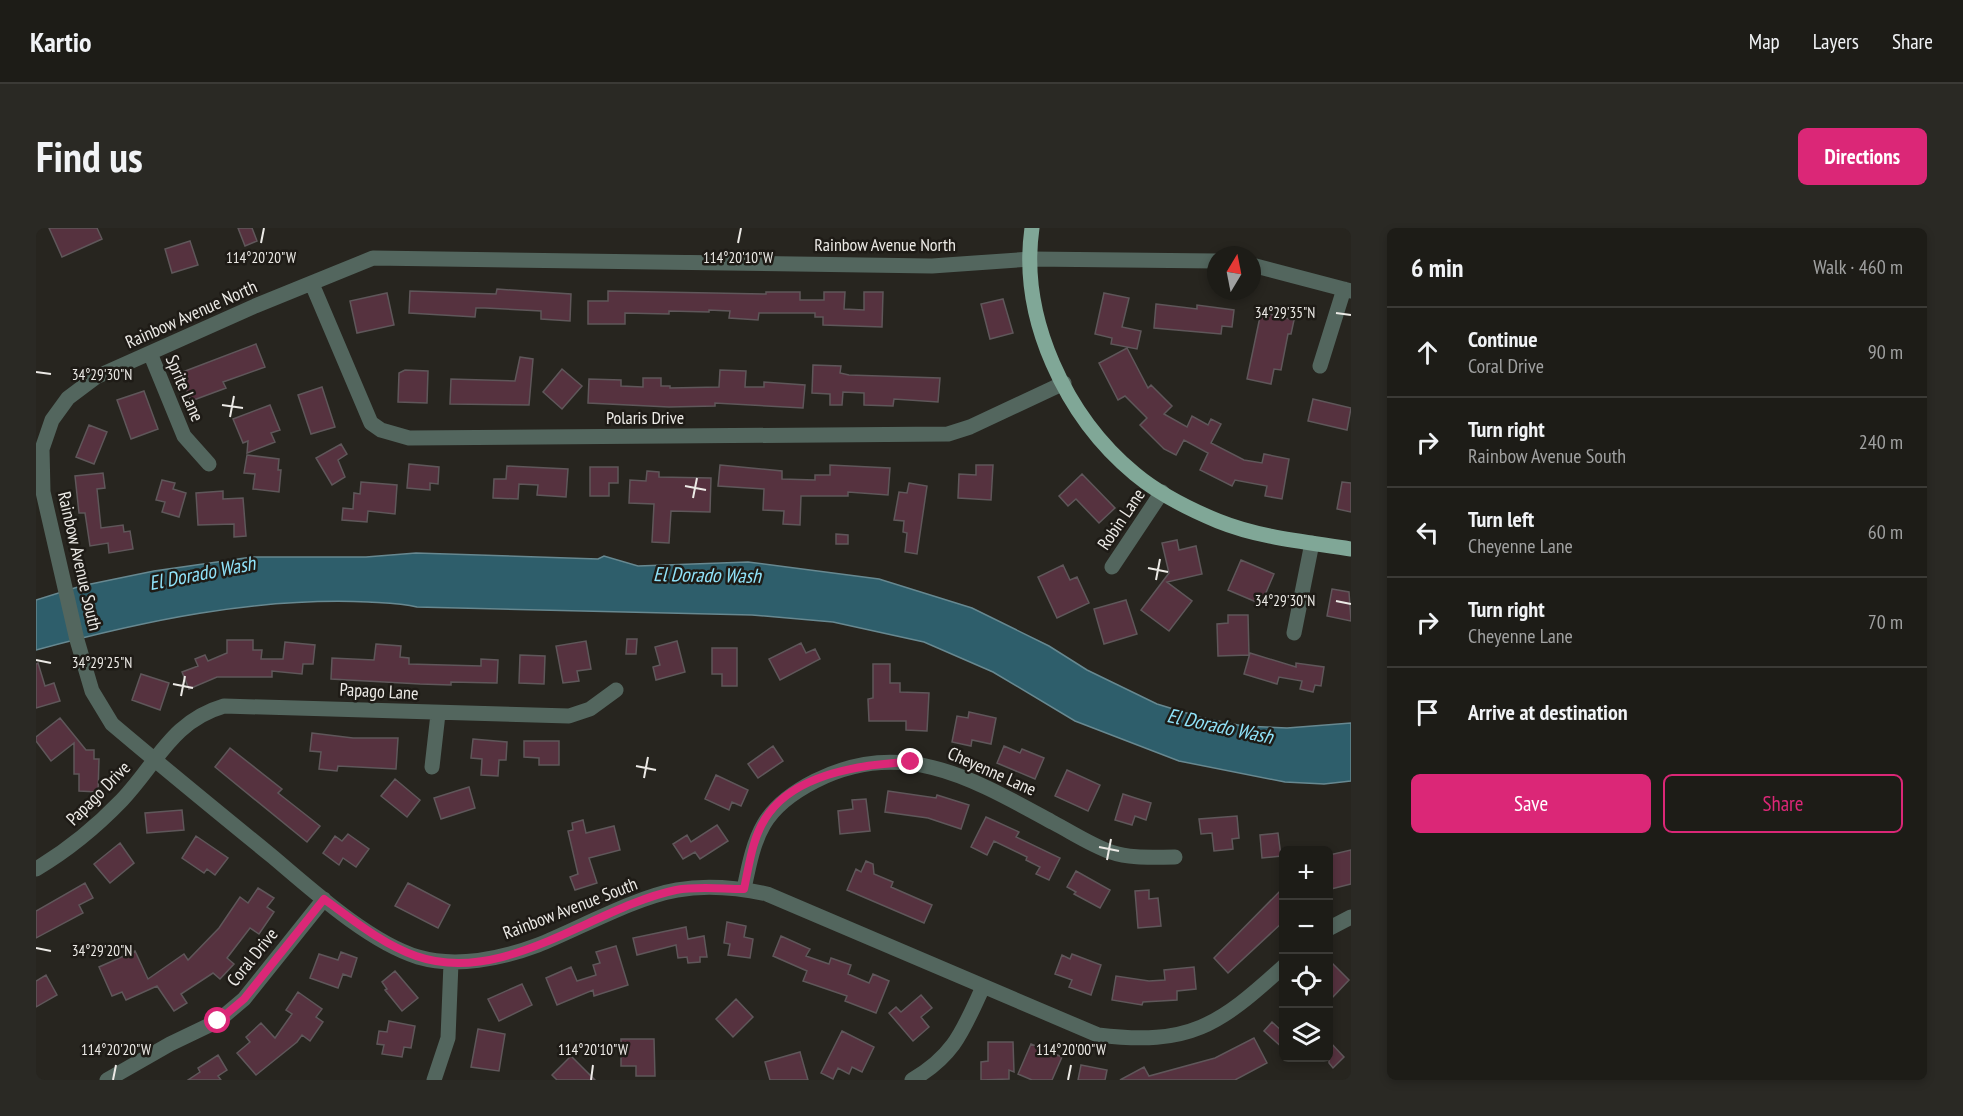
<!DOCTYPE html>
<html lang="en">
<head>
<meta charset="utf-8">
<style>
	:root { --surface:#1d1c17; --page:#2a2924; --text:#f1f3f6; --muted:#a0a1a1; --line:#3b3a36; --accent:#db2777 }
	body { margin:0; font-family:"PT Sans Narrow",sans-serif; background:var(--page); color:var(--text) }
	.controls { position:absolute; right:18px; bottom:18px; display:grid; overflow:hidden; border-radius:9px; box-shadow:0 3px 9px #0003 }
	.controls button { width:54px; height:54px; display:grid; place-items:center; padding:0; border:0; border-bottom:2px solid var(--line); background:var(--surface); color:var(--text); font:30px sans-serif }
	.compass { position:absolute; left:1171px; top:18px; width:54px; height:54px; border-radius:50%; background:var(--surface); box-shadow:0 3px 9px #0003; rotate:10deg }
	.stop { position:absolute; width:18px; height:18px; margin:-14px; border:4px solid #db2777; border-radius:50%; background:#fff }
	.stop.end { background:#db2777; border-color:#fff; box-shadow:0 2px 6px #0008 }
	.list { margin:0; padding:0; list-style:none }
	h2 { display:flex; justify-content:space-between; align-items:center; height:78px; margin:0; padding:0 24px; font-size:26px }
	h2 small { font-size:20px; font-weight:400; color:var(--muted) }
	.list li { display:grid; grid-template-columns:39px 1fr auto; gap:18px; align-items:center; box-sizing:border-box; height:90px; padding:0 24px; border-top:2px solid var(--line) }
	.list b { display:block; font-size:22px; white-space:nowrap }
	.list p { margin:0; font-size:20px; white-space:nowrap; color:var(--muted) }
	.list em { font-size:20px; font-style:normal; color:var(--muted) }
	.actions { display:flex; gap:12px; padding:18px 24px }
	.actions a { flex:1; padding:14px 0; border:2px solid var(--accent); border-radius:9px; text-align:center; font-size:21px; color:var(--accent) }
	.actions .main { background:var(--accent); color:#fff }
	.icon { flex:none; width:33px; height:33px; fill:none; stroke:currentColor; stroke-width:2; stroke-linecap:round; stroke-linejoin:round }
	.map { position:relative; flex:none; width:1315px; height:852px; overflow:hidden; border-radius:9px }
	header { display:flex; align-items:center; gap:36px; box-sizing:border-box; height:84px; padding:0 30px; background:var(--surface); border-bottom:2px solid var(--line) }
	header strong { font-size:28px }
	nav { display:flex; gap:33px; margin-inline-start:auto; font-size:21px }
	.intro { display:flex; align-items:center; justify-content:space-between; box-sizing:border-box; height:144px; padding:0 36px }
	h1 { margin:0; font-size:42px }
	.button { padding:15px 27px; border-radius:9px; background:var(--accent); color:#fff; font-size:21px; font-weight:700 }
	main { display:flex; gap:36px; padding:0 36px }
	aside { flex:1; background:var(--surface); border-radius:9px; box-shadow:0 3px 9px #0003 }
	.map>svg:first-child { display:block }
	.water { fill:#2e5e6b; stroke:#678890; stroke-width:1.5 }
	.building { fill:#56323f; stroke:#5f575a; stroke-width:1.5 }
	.lines { fill:none; stroke-linecap:round; stroke-linejoin:round }
	.minor { stroke:#53665e; stroke-width:15 }
	.major { stroke:#80a797; stroke-width:15 }
	.route { stroke:#db2777; stroke-width:8 }
	.ticks { fill:none; stroke:#eceae6; stroke-width:2 }
	.labels { text-anchor:middle; dominant-baseline:central; stroke-width:5; stroke-linejoin:round; paint-order:stroke }
	.street-label { font-size:18px; fill:#eceae6; stroke:#1e1b16 }
	.water-label { font-size:20px; font-style:italic; fill:#90e3fa; stroke:#1e1b16 }
	.ticks-label { font-size:15px; text-anchor:middle; fill:#eceae6; stroke:#1e1b16; stroke-width:5; stroke-linejoin:round; paint-order:stroke }
</style>
</head>
<body>
<header>
<strong>Kartio</strong>
<nav><a>Map</a><a>Layers</a><a>Share</a></nav>
</header>
<div class="intro"><h1>Find us</h1><a class="button">Directions</a></div>
<main>
<div class="map">
<svg width="1315" height="852" viewBox="0 0 1315 852">
	<rect width="100%" height="100%" fill="#27251f"/>
	<path class="water" d="M380,325L562,331L568,328L602,338L712,334L843,351L936,380L1013,418L1051,442L1121,476L1167,490L1207,498L1251,500L1315,495V553L1288,556L1249,554L1143,533L1039,493L957,444L888,414L797,394L716,387L381,379C365,375 349,375 332,374C219,369 107,393 0,422V372L45,358L118,343L216,329H330Z"/>
	<path class="building" d="M13,0H61L66,11L26,29Z
		M202,0H216L221,13L209,18Z
		M154,13L162,37L136,45L129,21Z
		M461,61L535,66L534,93L505,91V83L449,80H440L439,89L373,85L374,63L460,66Z
		M572,63L730,66V64H764V72H788V64H809L808,81L828,82V64H847L846,99L787,97V89H779V85H723L722,92L693,90L694,83L673,82V84L633,83V86L589,85V96H552V73H572Z
		M351,65L358,97L321,105L314,73Z
		M1068,65L1093,70L1086,99L1105,103L1101,121L1075,116L1076,110L1059,106Z
		M967,71L977,105L954,111L945,76Z
		M1120,76L1161,81V77L1198,82L1196,99L1186,98L1185,106L1118,100Z
		M1225,84L1258,92L1255,106H1252L1245,142L1238,141L1235,156L1211,151Z
		M220,116L229,139L187,154L190,160L155,173L144,145Z
		M1091,120L1112,160L1115,157L1136,178L1128,186L1151,199L1156,188L1172,197L1175,191L1185,196L1175,215L1208,232L1226,235L1228,226L1253,231L1246,271L1229,268L1231,258L1199,252L1196,258L1164,242L1172,225L1148,212L1140,227L1128,221L1104,197L1111,190L1089,168L1082,172L1063,135Z
		M484,129L497,131L493,177L414,176L415,151L479,153Z
		M777,137L805,138L804,145L813,147L904,150L902,174L858,171L857,178L828,177V165L807,164L806,177H794V166L776,165Z
		M526,141L546,158L526,181L507,164Z
		M369,142L392,143L391,175L362,174L363,145Z
		M684,142L710,143L709,159H728V154L769,157L767,180L679,175V178L633,179L552,175L553,151L585,152V158L607,159V150H625V158H634V160L683,159Z
		M286,159L299,199L275,206L262,167Z
		M108,163L122,201L95,211L81,172Z
		M1277,171L1315,180L1311,202L1272,193Z
		M234,177L244,202L235,205L239,214L211,225L212,213L207,215L197,191Z
		M53,197L71,204L58,236L40,229Z
		M305,216L311,226L302,232L309,249L296,257L280,230Z
		M211,227L243,231L242,242H245L243,264L217,261L219,246L208,245Z
		M373,236L403,239L402,256L394,255V262L371,260Z
		M684,237L746,243V251L779,252V247H794V237L854,240L852,267L812,264V268H765L764,297L747,296L748,283L727,282L728,261L682,258Z
		M940,237H957L955,272L922,270L923,246L940,247Z
		M471,238L532,241L530,269L501,267L502,257L483,256L482,271L457,270L458,251H470Z
		M554,239H582V255H573V268H554Z
		M611,243L623,244V249L675,250L674,284L635,283L633,315L616,314L618,276L593,275L594,252L610,253Z
		M67,245L69,260L61,261L65,300L87,297L88,304L94,303L97,321L73,325L72,315L54,318L49,285H43L39,248Z
		M1046,246L1079,280L1063,295L1040,271L1032,278L1023,268Z
		M126,252L139,255L137,261L150,265L143,289L126,284L129,274L120,272Z
		M325,254L361,257L359,286L332,283L331,294L306,292L307,280L317,281L318,265L324,266Z
		M1306,254L1315,255V284L1301,281Z
		M873,255L891,258L881,326L869,324L871,305L867,304L868,293L858,292L863,264L871,265Z
		M187,263V271L207,270L210,308L198,309V296L162,297L160,265Z
		M800,306L812,307V316H800Z
		M1141,312L1143,322L1160,318L1166,346L1131,354L1156,373L1133,403L1105,382L1133,345L1126,315Z
		M1205,332L1238,346L1225,376L1192,362Z
		M1027,337L1034,352L1041,349L1053,375L1021,390L1002,349Z
		M1296,361L1313,364L1315,393L1291,388Z
		M1090,372L1101,406L1068,416L1058,381Z
		M1192,387H1212L1213,427L1182,428L1181,396L1192,395Z
		M591,411H601L600,426H590Z
		M191,412H217V422H226L225,431H247L249,414L279,417L277,436H267L266,446L236,443V449H181L153,461L146,444L162,438L159,431L169,427L172,433L191,425Z
		M550,413L555,441L541,443L543,453L527,455L520,418Z
		M641,413L649,444L620,452L617,439L624,437L619,419Z
		M765,415L770,425L779,421L784,431L744,452L733,431Z
		M340,416L365,418L364,429L373,430V436L445,438V431L462,432L461,455L415,454V457L384,456L295,451L296,430L338,432Z
		M676,420H701V458H686V446H676Z
		M1214,425L1260,439V435L1288,439L1285,458L1279,457L1277,464L1264,461L1266,453L1243,449L1241,456L1208,446Z
		M484,427L509,428L508,456L483,455Z
		M2,435L9,458L18,455L24,473L0,480V436Z
		M837,436H854V455H864V464L893,465L891,503L870,502V493H833L832,471L837,470Z
		M105,446L133,455L124,482L96,472Z
		M933,484L960,490L955,516L936,512L935,518L916,514L921,488L932,490Z
		M24,490L50,522H58V531H63L62,564L43,563V546H38V515L15,533L0,513V509Z
		M276,505L317,510H362L360,541L302,538L301,543L283,541L285,524L274,523Z
		M437,511L471,514L470,532H463L462,548L445,547L446,531L435,530Z
		M488,513H523V537H503V530L488,529Z
		M737,518L747,533L722,550L712,536Z
		M968,518L984,525L986,521L1008,530L999,551L961,535Z
		M194,520L246,561L242,565L284,598L271,614L179,539Z
		M1031,542L1064,557L1052,583L1019,568Z
		M680,547L712,562L705,578L696,574L693,582L669,571Z
		M359,551L384,572L371,589L345,568Z
		M433,559L439,580L405,591L398,570Z
		M852,563L900,570L901,567L933,577L925,601L892,590L849,584Z
		M1087,566L1115,575L1110,592L1099,588L1096,597L1079,592Z
		M830,571L834,603L804,606L802,583L817,581L816,572Z
		M146,582L148,602L111,605L109,585Z
		M1201,588L1203,610L1196,611L1197,621L1178,623L1176,605L1165,606L1163,591Z
		M950,589L983,604L980,609L1024,630L1013,652L1000,646L1004,639L990,632L991,629L958,613L951,627L935,619Z
		M547,592L550,605L578,598L584,622L553,630L561,655L539,662L534,649L542,646L532,603L537,602L536,595Z
		M681,597L692,613L664,631L659,624L647,631L637,616L651,607L655,614Z
		M1242,605L1245,628L1226,630L1224,607Z
		M312,606L333,621L320,639L307,630L303,637L287,625L299,608L306,613Z
		M160,608L192,630L179,647L171,641L168,645L146,630Z
		M84,615L98,635L74,655L58,636Z
		M1315,622V656L1295,661L1293,627Z
		M830,633L837,636L838,646L857,654L855,659L896,677L888,695L811,662L820,641L825,644Z
		M1040,643L1074,662L1064,680L1038,666L1040,664L1031,659Z
		M49,655L57,670L43,677L47,685L0,710V683Z
		M372,655L414,677L402,700L359,678Z
		M1248,659V693L1192,745L1178,730Z
		M222,660L238,670L231,679L238,684L223,706L214,700L191,730L198,736L184,751L177,745L145,766L151,775L138,783L121,758L90,772L86,764L76,768L63,739L99,723L112,751L148,726L152,732L183,700L204,669L212,675Z
		M1113,662V671L1122,670L1125,698L1102,700L1099,663Z
		M691,694L710,698L708,709L717,711L714,730L692,727L694,716L688,715Z
		M650,699L652,711L668,708L671,729H664V734L652,735L651,729L642,730L640,717L601,727L597,710Z
		M745,708L774,721L770,728L793,736L795,730L815,737L812,746L833,755L837,746L853,753L840,785L809,773L811,768L767,753L771,743L737,728Z
		M580,718L592,757L558,768L557,762L521,777L510,750L535,739L541,753L560,747L557,737L564,735L560,724Z
		M305,724L321,730L315,749L307,746L302,760L274,750L283,726L302,732Z
		M1036,726L1065,737L1055,767L1033,759L1036,752L1019,746L1026,727L1034,731Z
		M1293,732L1313,752L1293,773Z
		M1158,739L1160,761L1141,763V772L1107,774L1106,777L1076,772L1080,748L1113,753L1129,752L1128,742Z
		M359,743L382,770L366,783L349,762L351,761L346,754Z
		M10,747L21,767L0,779V753Z
		M486,756L496,777L463,793L452,771Z
		M262,764L286,781L280,789L287,794L274,813L266,807L261,814L220,847L201,825L214,814L210,809L225,795L239,810L256,786L250,782Z
		M885,767L896,780L885,789L893,799L877,813L853,785L860,779L865,784Z
		M700,771L717,789L697,809L680,791Z
		M353,793L379,798L375,820L368,819L366,829L346,826L348,817L341,816L343,803L351,804Z
		M1236,794L1248,805V821L1228,803Z
		M442,801L469,806L463,843L435,839Z
		M806,803L838,819L826,844L816,839L813,846L802,840L797,851L785,845Z
		M1218,810L1231,835L1199,852H1084L1108,839L1113,848L1179,830Z
		M585,811H618L619,848H600V838H585Z
		M1293,813L1308,829L1297,840L1293,835Z
		M952,814H977L978,844L973,842V851L945,852V834L952,833Z
		M995,816L1026,829L1016,852H996L982,846Z
		M764,824L772,852H734L729,834Z
		M182,827L191,842L182,848L185,852H152L164,844L162,840Z
		M535,828L559,852H521L516,847Z
		M1045,837L1071,842L1069,852H1042Z"/>
	<g class="lines">
		<path class="minor" d="M1180,33L995,31L896,38L337,30L219,78L60,149L32,170L16,192L6,221L7,264L41,412L56,463L76,496C129,541 183,585 237,629C276,662 333,714 382,729C420,740 465,731 502,717C542,701 600,669 641,662C670,657 703,660 731,666L1062,807C1154,818 1182,798 1248,738
			M1216,37L1315,63
			M276,56L335,195L345,202L373,210L912,206L934,199L1028,155
			M114,125L148,208L173,236
			M1284,138L1308,61
			M1076,339L1126,264
			M1258,405L1276,315
			M396,539L402,486
			M0,641C32,622 60,599 86,572C121,535 136,493 188,478L533,488L554,481L580,462
			M708,661C719,606 726,580 779,553C868,508 939,552 1018,595C1037,605 1055,617 1075,624C1095,631 1118,629 1139,629
			M1292,701L1315,689
			M71,852L134,816L182,793L208,771L288,671
			M398,852L412,810L415,735
			M876,852C919,827 927,802 947,759"/>
		<path class="major" d="M996,0C983,90 1030,189 1099,246C1123,266 1153,281 1182,293C1224,310 1271,314 1315,321"/>
	</g>
	<g class="lines">
		<path class="route" d="M182,793L208,771L288,671C317,692 346,716 380,728C468,759 558,679 640,662C662,658 686,661 708,661C713,638 716,611 729,591C757,545 827,536 875,534"/>
	</g>
	<path class="ticks" d="M225,15L228,0M702,15L705,0M1300,85L1315,87M0,144L15,146M186,177L207,180M194,189L198,168M649,258L670,262M657,270L661,250M1112,340L1132,344M1120,352L1124,331M1300,373L1315,376M0,432L15,435M137,456L157,460M145,468L149,448M600,538L620,542M608,550L612,529M1063,619L1083,623M1071,632L1075,611M0,720L15,723M77,852L80,837M555,852L557,837M1032,852L1035,837"/>
	<g class="labels">
		<g class="street-label">
			<text x="849" y="16">Rainbow Avenue North</text>
			<text transform="translate(155 86) rotate(-24)">Rainbow Avenue North</text>
			<text transform="translate(149 160) rotate(67)">Sprite Lane</text>
			<text x="609" y="189">Polaris Drive</text>
			<text transform="translate(1085 291) rotate(-56)">Robin Lane</text>
			<text transform="translate(44 333) rotate(77)">Rainbow Avenue South</text>
			<text transform="translate(343 463) rotate(3)">Papago Lane</text>
			<text transform="translate(956 543) rotate(24)">Cheyenne Lane</text>
			<text transform="translate(62 565) rotate(-45)">Papago Drive</text>
			<text transform="translate(534 680) rotate(-21)">Rainbow Avenue South</text>
			<text transform="translate(216 729) rotate(-51)">Coral Drive</text>
		</g>
		<g class="water-label">
			<text transform="translate(166 345) rotate(-11)">El Dorado Wash</text>
			<text transform="translate(671 347) rotate(1)">El Dorado Wash</text>
			<text transform="translate(1184 498) rotate(12)">El Dorado Wash</text>
		</g>
	</g>
	<g class="ticks-label">
		<text x="225" y="35">114°20'20"W</text>
		<text x="702" y="35">114°20'10"W</text>
		<text x="1249" y="90">34°29'35"N</text>
		<text x="66" y="152">34°29'30"N</text>
		<text x="1249" y="378">34°29'30"N</text>
		<text x="66" y="440">34°29'25"N</text>
		<text x="66" y="728">34°29'20"N</text>
		<text x="80" y="827">114°20'20"W</text>
		<text x="557" y="827">114°20'10"W</text>
		<text x="1035" y="827">114°20'00"W</text>
	</g>
</svg>
<div class="controls">
<button>+</button>
<button>−</button>
<button><svg class="icon" aria-label="locate" viewBox="0 0 24 24"><circle cx="12" cy="12" r="6"/><path d="M12 2v4M12 18v4M2 12h4M18 12h4"/></svg></button>
<button><svg class="icon" aria-label="layers" viewBox="0 0 24 24"><path d="M12 4l9 5-9 5-9-5zM3 14l9 5 9-5"/></svg></button>
</div>
<svg class="compass" viewBox="-18 -18 36 36"><path d="M0-13l5 13h-10z" fill="#e53935"/><path d="M0 13l5-13h-10z" fill="#a0a1a1"/></svg>
<div class="stop" style="left:182px;top:793px"></div>
<div class="stop end" style="left:875px;top:534px"></div>
</div>
<aside>
<h2>6 min<small>Walk · 460 m</small></h2>
<ul class="list">
<li><svg class="icon" aria-label="ahead" viewBox="0 0 24 24"><path d="M12 20V5M6 11l6-6 6 6"/></svg><div><b>Continue</b><p>Coral Drive</p></div><em>90 m</em></li>
<li><svg class="icon" aria-label="right" viewBox="0 0 24 24"><path d="M7 20v-9h11M14 6l5 5-5 5"/></svg><div><b>Turn right</b><p>Rainbow Avenue South</p></div><em>240 m</em></li>
<li><svg class="icon" aria-label="left" viewBox="0 0 24 24"><path d="M17 20v-9H6M10 6l-5 5 5 5"/></svg><div><b>Turn left</b><p>Cheyenne Lane</p></div><em>60 m</em></li>
<li><svg class="icon" aria-label="right" viewBox="0 0 24 24"><path d="M7 20v-9h11M14 6l5 5-5 5"/></svg><div><b>Turn right</b><p>Cheyenne Lane</p></div><em>70 m</em></li>
<li><svg class="icon" aria-label="arrive" viewBox="0 0 24 24"><path d="M6 21V4h12l-3 4 3 4H6"/></svg><div><b>Arrive at destination</b></div></li>
</ul>
<div class="actions"><a class="main">Save</a><a>Share</a></div>
</aside>
</main>
</body>
</html>
